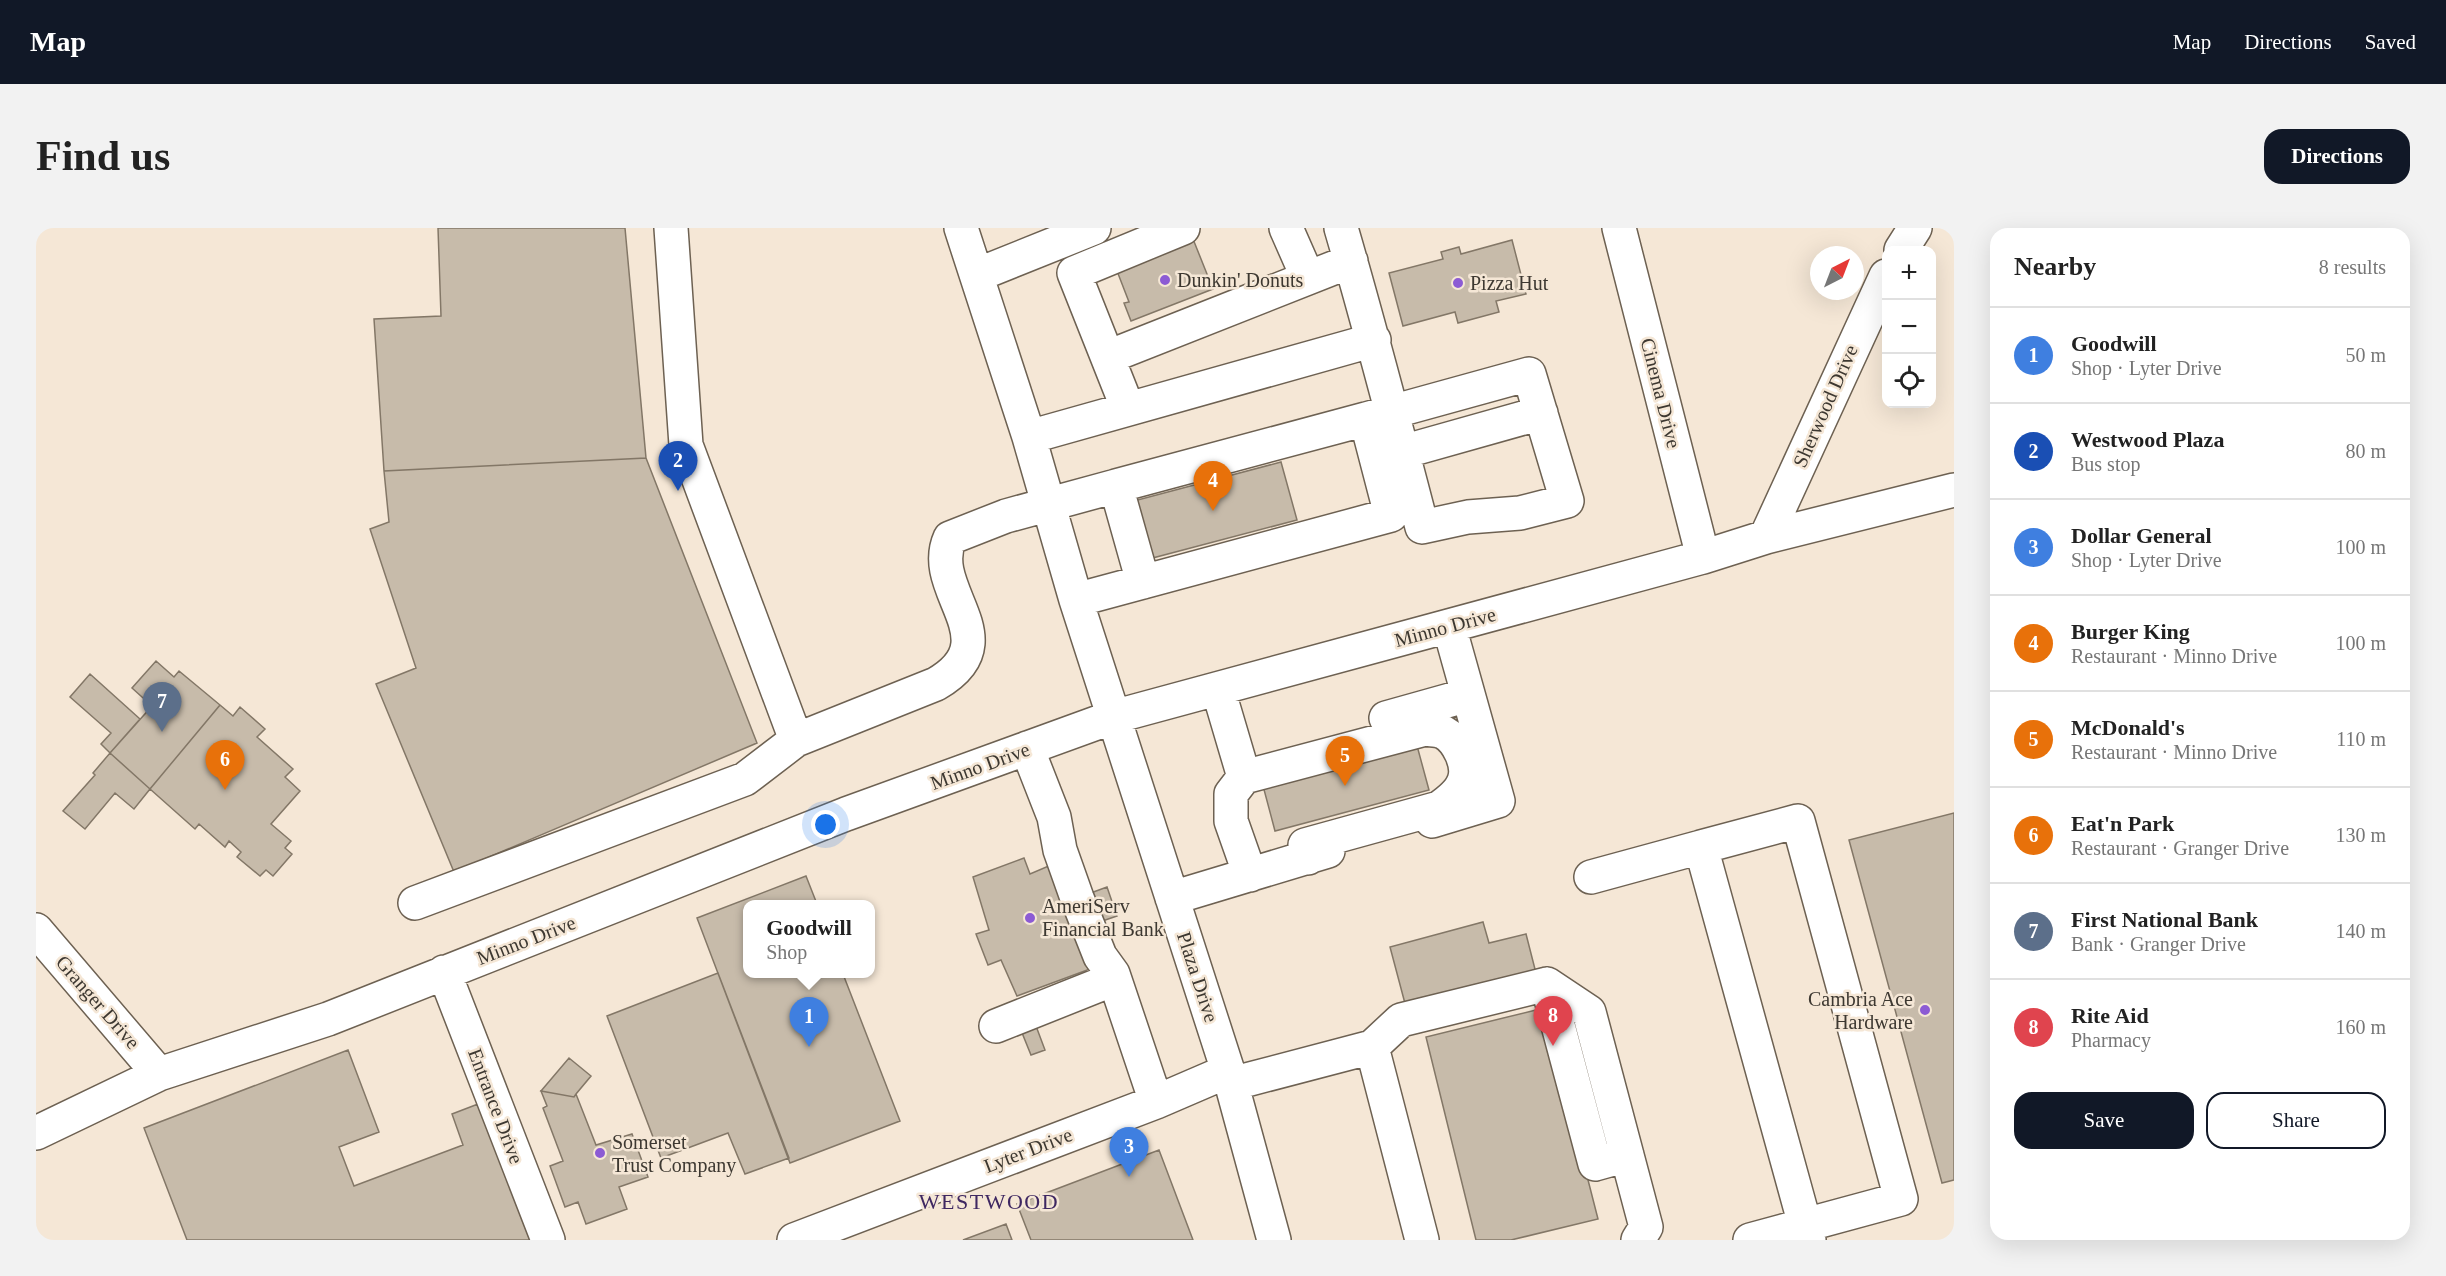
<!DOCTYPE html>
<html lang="en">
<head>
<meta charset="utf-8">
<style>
	:root { --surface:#fff; --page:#f2f2f2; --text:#222; --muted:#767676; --line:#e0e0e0; --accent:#111827 }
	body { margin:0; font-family:"Times New Roman",serif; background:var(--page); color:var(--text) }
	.controls { position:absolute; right:18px; top:18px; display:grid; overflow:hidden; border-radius:12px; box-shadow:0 6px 24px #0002 }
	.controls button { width:54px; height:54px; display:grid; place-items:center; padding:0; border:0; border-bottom:2px solid var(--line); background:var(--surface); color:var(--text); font:30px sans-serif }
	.compass { position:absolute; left:1774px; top:18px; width:54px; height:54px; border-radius:50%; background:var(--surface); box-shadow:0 6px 24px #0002; rotate:42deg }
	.you { position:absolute; left:790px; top:597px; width:21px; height:21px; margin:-15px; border:4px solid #fff; border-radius:50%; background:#1a73e8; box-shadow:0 0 0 9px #1a73e833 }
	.badge { display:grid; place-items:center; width:39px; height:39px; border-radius:50%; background:var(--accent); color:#fff; font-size:20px; font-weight:700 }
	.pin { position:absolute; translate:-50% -50px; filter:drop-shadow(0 2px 3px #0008) }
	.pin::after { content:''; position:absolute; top:32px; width:21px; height:18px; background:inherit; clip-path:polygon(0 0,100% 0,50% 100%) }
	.popup { position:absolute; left:707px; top:672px; width:132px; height:78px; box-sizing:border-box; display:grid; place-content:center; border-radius:12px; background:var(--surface); filter:drop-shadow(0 2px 4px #0005); font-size:20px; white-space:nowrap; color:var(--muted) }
	.popup b { font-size:22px; color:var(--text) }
	.popup::after { content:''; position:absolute; left:50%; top:100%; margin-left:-12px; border:12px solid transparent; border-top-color:var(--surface) }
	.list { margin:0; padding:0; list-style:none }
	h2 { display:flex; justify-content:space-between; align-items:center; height:78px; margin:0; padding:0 24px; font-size:26px }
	h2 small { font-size:20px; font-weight:400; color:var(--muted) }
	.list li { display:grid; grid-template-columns:39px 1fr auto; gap:18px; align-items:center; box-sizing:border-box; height:96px; padding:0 24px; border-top:2px solid var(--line) }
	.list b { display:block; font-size:22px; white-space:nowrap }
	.list p { margin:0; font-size:20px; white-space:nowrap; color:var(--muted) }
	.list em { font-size:20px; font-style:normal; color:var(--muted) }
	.actions { display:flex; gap:12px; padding:18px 24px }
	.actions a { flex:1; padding:14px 0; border:2px solid var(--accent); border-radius:18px; text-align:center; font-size:21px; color:var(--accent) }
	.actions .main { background:var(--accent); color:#fff }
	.icon { flex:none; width:33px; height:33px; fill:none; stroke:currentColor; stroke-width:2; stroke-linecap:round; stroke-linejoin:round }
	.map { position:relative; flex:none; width:1918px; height:1012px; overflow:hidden; border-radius:18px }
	header { display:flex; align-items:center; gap:36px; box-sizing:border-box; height:84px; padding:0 30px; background:var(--accent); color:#fff }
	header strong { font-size:28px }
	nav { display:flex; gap:33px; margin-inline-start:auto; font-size:21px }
	.intro { display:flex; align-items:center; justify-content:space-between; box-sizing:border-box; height:144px; padding:0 36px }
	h1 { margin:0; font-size:42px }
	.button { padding:15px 27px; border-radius:18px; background:var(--accent); color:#fff; font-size:21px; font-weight:700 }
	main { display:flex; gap:36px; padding:0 36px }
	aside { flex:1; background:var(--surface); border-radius:18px; box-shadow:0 6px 24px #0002 }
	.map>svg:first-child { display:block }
	.building { fill:#c7bbaa; stroke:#837767; stroke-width:1.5 }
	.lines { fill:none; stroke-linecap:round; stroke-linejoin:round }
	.minor-casing { stroke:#6d6152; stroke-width:36 }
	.minor { stroke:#fff; stroke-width:33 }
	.poi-dot { fill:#8c5bd4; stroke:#f5e7d6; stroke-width:2 }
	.labels { text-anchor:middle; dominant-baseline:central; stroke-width:5; stroke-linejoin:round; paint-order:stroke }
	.poi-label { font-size:20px; fill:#3d3831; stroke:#f5e7d6; text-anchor:start }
	.street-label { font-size:20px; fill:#3d3831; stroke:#f5e7d6 }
	.quarter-label { font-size:22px; letter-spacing:1.5px; fill:#3e2761; stroke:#f5e7d6 }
</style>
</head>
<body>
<header>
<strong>Map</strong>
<nav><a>Map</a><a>Directions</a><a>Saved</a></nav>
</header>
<div class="intro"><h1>Find us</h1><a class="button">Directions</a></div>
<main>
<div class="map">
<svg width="1918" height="1012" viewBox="0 0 1918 1012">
	<rect width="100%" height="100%" fill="#f5e7d6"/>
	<path class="building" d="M402,0H589L610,230L348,243L338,91L405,88Z
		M1157,11L1177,61L1095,93L1088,75L1093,74L1081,43Z
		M1476,12L1490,66L1460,73L1463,84L1422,95L1419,84L1367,98L1353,45L1407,31L1405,24L1423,19L1425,26Z
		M610,230L721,515L418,644L340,456L380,440L334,301L353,294L348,243Z
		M1245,234L1261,292L1109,332L1094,274Z
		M120,433L138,449L143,443L184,477L114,561L74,525L116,478L96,460Z
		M54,446L104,491L74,525L65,516L75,505L34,469Z
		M184,477L197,488L204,479L229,501L221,509L257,541L249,549L264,563L235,596L255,613L249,620L256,626L237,648L230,642L224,648L201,629L205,624L193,613L189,619L163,596L159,601L114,561Z
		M1380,514L1393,562L1239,603L1226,554Z
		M74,525L114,561L98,581L79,565L49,601L27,583L59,547L57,545Z
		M1918,585V952L1906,955L1813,612Z
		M988,630L994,646L1015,637L1054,741L981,768L965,732L952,737L940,706L953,702L937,649Z
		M770,648L781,676H712V746H807L864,893L754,935L661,690Z
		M1071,659L1081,688L1043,701L1033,673Z
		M1447,694L1453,715L1490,706L1501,749L1371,783L1354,719Z
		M682,745L753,930L709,946L692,905L625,930L571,788Z
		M991,774L1009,822L995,827L976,780Z
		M1508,780L1562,991L1475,1012H1440L1390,809Z
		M312,822L343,904L303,919L318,958L427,917L416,886L442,876L494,1012H151L108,900Z
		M533,830L555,848L540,866L538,869L505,863Z
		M505,863L538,869L540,866L560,917L596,906L612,949L583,959L591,981L550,996L542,974L529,979L514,938L527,933L507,880L511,878Z
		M1123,922L1157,1012H995L981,976Z
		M970,996L976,1012H927Z"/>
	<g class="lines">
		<g class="minor-casing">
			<path id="minor" d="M635,0L650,217L760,512
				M925,0L993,209L1040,372L1192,843L1238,1012
				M1250,0L1272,50
				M1305,0C1334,99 1360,199 1386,299L1432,289L1484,285L1531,273L1493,146L1330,191
				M1583,0L1667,329
				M1865,22L1879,0
				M941,47L1058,0
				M1072,129L1315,33
				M1092,181L1038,45L1147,0
				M993,209L1338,112
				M1345,230L1505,185
				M1730,309L1850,48
				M1040,372L1355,287L1330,191L1080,258L1107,354
				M1182,461L1208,549
				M1350,490L1432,467
				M991,520L1018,589L1024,622L1041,670L1064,728L1077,746L1120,874
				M1396,593L1462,573L1413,398
				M1214,647L1195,593V566L1208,549L1389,501C1395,502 1402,502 1407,504C1422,512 1434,537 1428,553C1424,565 1413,573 1403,580L1269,617L1272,630
				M1555,649L1665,619
				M1136,670L1292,623
				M379,675L709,551L760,512L900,456C976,412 890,363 914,310L970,288L1080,258
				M0,702L123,846
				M408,744L512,1012
				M1511,756L1559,936L1591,927
				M960,798L1078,751
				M1336,819L1365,792L1511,756L1553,784L1610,999L1602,1012
				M1195,856L1336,819L1386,1012
				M0,905L123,846L292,791L810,586L1077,489L1667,329L1730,309L1918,262
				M758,1012L1120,874L1192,843
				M1714,1012L1865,971L1762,593L1665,619L1769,997L1773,1012"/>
		</g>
		<use href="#minor" class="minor"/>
	</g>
	<g class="poi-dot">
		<circle cx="1129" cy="52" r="6"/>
		<circle cx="1422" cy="55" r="6"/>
		<circle cx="994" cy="690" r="6"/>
		<circle cx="1889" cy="782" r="6"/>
		<circle cx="564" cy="925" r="6"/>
	</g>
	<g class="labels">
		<g class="poi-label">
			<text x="1141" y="52">Dunkin' Donuts</text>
			<text x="1434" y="55">Pizza Hut</text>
			<text x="1006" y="678">AmeriServ<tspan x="1006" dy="23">Financial Bank</tspan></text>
			<text x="1877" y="771" text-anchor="end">Cambria Ace<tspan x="1877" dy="23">Hardware</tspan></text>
			<text x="576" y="914">Somerset<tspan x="576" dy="23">Trust Company</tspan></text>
		</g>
		<g class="street-label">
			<text transform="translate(1625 165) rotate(76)">Cinema Drive</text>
			<text transform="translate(1789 178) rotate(-66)">Sherwood Drive</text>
			<text transform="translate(1409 399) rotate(-15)">Minno Drive</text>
			<text transform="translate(944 538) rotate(-20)">Minno Drive</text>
			<text transform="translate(490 712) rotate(-21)">Minno Drive</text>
			<text transform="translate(1162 749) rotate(72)">Plaza Drive</text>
			<text transform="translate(62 774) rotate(49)">Granger Drive</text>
			<text transform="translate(460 878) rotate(69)">Entrance Drive</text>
			<text transform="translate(992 922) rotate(-21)">Lyter Drive</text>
		</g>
		<g class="quarter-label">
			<text x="953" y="973">WESTWOOD</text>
		</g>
	</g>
</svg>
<div class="controls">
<button>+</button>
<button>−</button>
<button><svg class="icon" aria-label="locate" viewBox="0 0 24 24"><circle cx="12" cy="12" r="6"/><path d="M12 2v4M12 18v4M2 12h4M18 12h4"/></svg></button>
</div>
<svg class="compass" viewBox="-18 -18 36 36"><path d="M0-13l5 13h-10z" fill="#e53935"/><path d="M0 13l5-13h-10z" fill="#767676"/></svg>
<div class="you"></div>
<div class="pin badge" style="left:773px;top:819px;background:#3f7fe0">1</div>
<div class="popup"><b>Goodwill</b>Shop</div>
<div class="pin badge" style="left:642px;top:263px;background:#1a4fb4">2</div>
<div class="pin badge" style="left:1093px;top:949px;background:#3f7fe0">3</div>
<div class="pin badge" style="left:1177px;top:283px;background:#e8710a">4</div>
<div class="pin badge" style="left:1309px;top:558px;background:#e8710a">5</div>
<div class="pin badge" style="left:189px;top:562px;background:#e8710a">6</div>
<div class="pin badge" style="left:126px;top:504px;background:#5c6f8a">7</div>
<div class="pin badge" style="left:1517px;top:818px;background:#e0444e">8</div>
</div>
<aside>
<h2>Nearby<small>8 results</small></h2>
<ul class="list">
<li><span class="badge" style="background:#3f7fe0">1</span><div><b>Goodwill</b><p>Shop · Lyter Drive</p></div><em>50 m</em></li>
<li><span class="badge" style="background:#1a4fb4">2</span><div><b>Westwood Plaza</b><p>Bus stop</p></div><em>80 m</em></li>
<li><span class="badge" style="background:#3f7fe0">3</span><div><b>Dollar General</b><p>Shop · Lyter Drive</p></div><em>100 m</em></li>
<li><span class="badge" style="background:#e8710a">4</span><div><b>Burger King</b><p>Restaurant · Minno Drive</p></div><em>100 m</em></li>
<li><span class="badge" style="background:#e8710a">5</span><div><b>McDonald's</b><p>Restaurant · Minno Drive</p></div><em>110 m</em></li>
<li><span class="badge" style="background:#e8710a">6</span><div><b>Eat'n Park</b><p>Restaurant · Granger Drive</p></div><em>130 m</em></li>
<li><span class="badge" style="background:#5c6f8a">7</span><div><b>First National Bank</b><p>Bank · Granger Drive</p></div><em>140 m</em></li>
<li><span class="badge" style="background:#e0444e">8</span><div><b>Rite Aid</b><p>Pharmacy</p></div><em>160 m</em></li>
</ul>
<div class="actions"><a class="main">Save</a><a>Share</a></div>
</aside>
</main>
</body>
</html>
